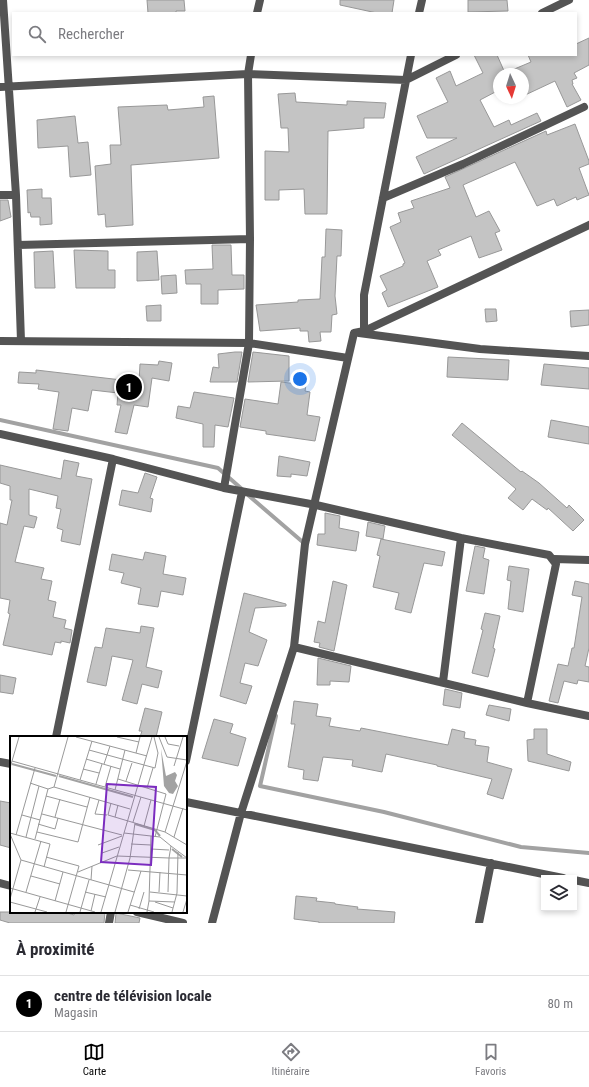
<!DOCTYPE html>
<html lang="fr">
<head>
<meta charset="utf-8">
<style>
	:root { --surface:#fff; --page:#f7f7f7; --text:#2b2b33; --muted:#7c7c81; --line:#e1e1e2; --accent:#000 }
	body { margin:0; font-family:"Roboto Condensed",sans-serif; background:var(--page); color:var(--text) }
	.controls { position:absolute; right:12px; bottom:12px; display:grid; overflow:hidden; border-radius:0px; box-shadow:0 2px 6px #0003 }
	.controls button { width:36px; height:36px; display:grid; place-items:center; padding:0; border:0; border-bottom:1px solid var(--line); background:var(--surface); color:var(--text); font:20px sans-serif }
	.compass { position:absolute; left:493px; top:68px; width:36px; height:36px; border-radius:50%; background:var(--surface); box-shadow:0 2px 6px #0003; rotate:176deg }
	.you { position:absolute; left:300px; top:379px; width:14px; height:14px; margin:-10px; border:3px solid #fff; border-radius:50%; background:#1a73e8; box-shadow:0 0 0 6px #1a73e833 }
	.badge { display:grid; place-items:center; width:26px; height:26px; border-radius:50%; background:var(--accent); color:#fff; font-size:13px; font-weight:700 }
	.pin { position:absolute; translate:-50% -50%; border:2px solid #fff; box-shadow:0 1px 4px #0006 }
	.list { margin:0; padding:0; list-style:none }
	h2 { display:flex; justify-content:space-between; align-items:center; height:52px; margin:0; padding:0 16px; font-size:17px }
	h2 small { font-size:13px; font-weight:400; color:var(--muted) }
	.list li { display:grid; grid-template-columns:26px 1fr auto; gap:12px; align-items:center; box-sizing:border-box; height:56px; padding:0 16px; border-top:1px solid var(--line) }
	.list b { display:block; font-size:15px; white-space:nowrap }
	.list p { margin:0; font-size:13px; white-space:nowrap; color:var(--muted) }
	.list em { font-size:13px; font-style:normal; color:var(--muted) }
	.icon { flex:none; width:22px; height:22px; fill:none; stroke:currentColor; stroke-width:2; stroke-linecap:round; stroke-linejoin:round }
	.map { position:relative; flex:none; width:589px; height:923px; overflow:hidden }
	.search { position:absolute; background:var(--surface); box-shadow:0 2px 6px #0003; left:12px; right:12px; top:12px; height:44px; display:flex; align-items:center; gap:10px; box-sizing:border-box; padding:0 14px; border-radius:0px; color:var(--muted); font-size:15px }
	.sheet { height:108px; background:var(--surface) }
	nav { display:flex; justify-content:space-around; align-items:center; box-sizing:border-box; height:56px; border-top:1px solid var(--line); background:var(--surface); font-size:11px; color:var(--muted) }
	nav a { display:grid; justify-items:center; gap:2px }
	nav .on { color:var(--accent) }
	.map>svg:first-child { display:block }
	.lines { fill:none; stroke-linecap:round; stroke-linejoin:round }
	.stream { stroke:#a2a2a2; stroke-width:4 }
	.building { fill:#c4c4c4; stroke:#989898 }
	.minor { stroke:#545454; stroke-width:8 }
	.inset-river { fill:none; stroke:#a2a2a2; stroke-width:2 }
	.inset-road { fill:none; stroke:#999; stroke-width:1 }
	.view { fill:#7b2cbf; fill-opacity:0.15; stroke:#7b2cbf; stroke-width:2 }
	.inset-edge { fill:none; stroke:#000; stroke-width:2 }
</style>
</head>
<body>
<div class="map">
<svg width="589" height="923" viewBox="0 0 589 923">
	<rect width="100%" height="100%" fill="#fff"/>
	<g class="lines">
		<path class="stream" d="M0,420L218,468L243,490
			M248,495L305,544
			M276,716L260,786L384,812L521,847L589,853"/>
	</g>
	<path class="building" d="M147,0H184L185,11H176V13H148Z
		M340,0H394L392,13H377L340,5Z
		M468,0H507L508,11L468,12Z
		M589,38V65L574,73L577,78L572,80L573,84H572L581,100L567,107L555,81L523,96V74H499V90L480,100L494,127L509,120L511,125L537,113L541,121L424,174L416,157L457,138H427L417,116L448,102L436,78L450,71L456,86L483,73L474,55H497L505,73L531,62L528,55H576V44Z
		M295,93L296,102L347,105V101L386,103L384,118H364V128L328,131L327,214H305L304,189L279,190V200H265V151L289,152L288,128H281L278,94Z
		M214,96L219,158L131,165L133,225L106,227L105,214L98,215L95,166L111,164L110,145H121L118,107L167,105L168,110L204,107L203,97Z
		M75,116L78,143L88,142L91,175L70,177L68,146L38,148L37,120Z
		M575,124L589,161V164L579,168L589,195L577,200L576,197L557,206L554,199L537,206L515,162L463,185L476,217L489,211L500,231L495,233L502,250L479,258L471,236L438,250L441,255L427,261L438,287L388,307L382,293L387,290L380,276L403,266V264L405,263L390,227L401,222L398,213L414,208L411,201L450,188L445,177L546,131L547,135Z
		M42,189V198H51L52,224L40,225V217H31L30,212L28,213L27,190Z
		M0,200H8L11,217L0,221Z
		M326,229L342,230L341,256H337L335,296L337,314L332,315L331,332H320L321,341L309,342L308,331H300V328L260,331L256,305L298,302V300L320,299L322,257H325Z
		M212,245H231L232,275H244V289L218,290V304H201V284H186L185,270L213,269Z
		M74,250L108,251V270H115V288H76Z
		M53,251L55,288H35L34,252Z
		M157,251L159,280L137,281V252Z
		M176,275L177,293L162,294L161,276Z
		M161,305V321H147L146,306Z
		M485,309H496L497,321L486,322Z
		M589,310V325L571,327L570,311Z
		M235,352H242L237,382H210L213,367L219,368L218,354Z
		M253,352L289,356V381L248,382Z
		M448,357L509,360L508,380L447,377Z
		M159,361L172,363L169,381L152,378L148,407L134,405L127,434L115,432L121,405H117L118,393L92,390L88,411L72,408L68,431L53,429L59,392L38,389L39,384L18,383L19,372L36,373V370L139,382L140,364L158,365Z
		M544,364L589,368V389L541,385Z
		M281,382L306,385L305,391L310,392L307,415L320,417L315,441L266,434V431L240,427L245,399L278,404Z
		M194,392L234,398L228,427L215,425L214,447H203V424L176,418L178,406L190,408Z
		M551,420L589,427V444L548,437Z
		M462,423L521,472L522,471L539,483L567,508L569,505L584,520L573,531L548,508L547,510L532,499L523,510L508,498L516,489L452,435Z
		M279,456L310,462L307,476L291,474V477L277,476Z
		M64,460L79,463L76,476L92,479L80,545L61,541L63,530L57,528L61,509L56,508L58,496L29,489V515L37,517L34,528L24,526L15,562L44,568L41,579L52,581L48,600L56,602L53,617L66,620L64,628L72,630L70,643L61,641V643L55,642L52,655L3,645L10,614L8,613L10,600L0,598V523L7,525L12,500H10V486L0,483V465L61,479Z
		M145,473L157,477L150,498L153,499L151,512L119,505L122,490L138,493Z
		M325,513L340,516L339,528L359,532L356,551L317,545L318,534H325Z
		M368,522L385,526L383,539L366,536Z
		M381,539L445,552L442,566L424,563L411,613L395,609L399,593L373,587L380,556L377,555Z
		M475,546L485,548L483,558L489,560L484,594L466,591Z
		M145,552L166,556L163,574L186,578L183,595L161,591L158,607L138,604L141,588L121,583L124,573L109,570L112,554L143,560Z
		M509,566L529,569L523,612L508,609L511,581L507,580Z
		M333,581L347,585L334,651L319,647L320,643L314,642L318,621L325,623Z
		M575,581L589,584V648L585,666L589,667V682L578,680L577,684L564,681L558,703L549,701L558,664L568,666L572,648H574L582,597L572,595Z
		M244,593L286,604V606L255,608L249,632L267,640L258,666L245,663L240,683L252,686L246,704L220,696Z
		M485,613L500,616L493,648L495,649L488,677L472,673L483,630L481,629Z
		M141,626L154,628L146,667L162,671L158,688L142,684L137,704L122,700L133,660L112,656L106,686L87,682L95,647L102,648L106,628L140,633Z
		M318,658L351,666L349,682L330,681V685H317Z
		M0,675L16,678L13,694L0,692Z
		M445,689L462,693L460,708L443,705Z
		M294,701L318,704L316,716L331,718L329,726L360,731L361,728L448,745L452,729L465,732L464,738L476,740L475,745L489,747L487,762L512,769L503,799L487,794L492,779L437,766V765L386,754L382,772L352,766L353,760L323,757L318,781L303,779L304,770L288,767L295,724H291Z
		M489,705L511,709L509,721L486,715Z
		M145,708L162,712L156,737H140L142,731H139Z
		M214,719L233,724L230,733L246,738L238,766L202,758Z
		M534,729H547V754L571,762L569,771L528,761L527,740L534,739Z
		M0,801L11,803V848L0,845Z
		M296,896L317,898L316,901L335,903V904L358,907L357,909L395,912L394,923H319V922L294,919Z
		M0,912H64L74,915L75,912H105L104,923H10L0,920Z
		M116,913L140,918L139,923H115Z"/>
	<g class="lines">
		<path class="minor" d="M3,0L16,195L21,341
			M257,13L260,0
			M419,13L422,0
			M542,13L569,0
			M0,87L248,74L406,80L456,55
			M0,195H16
			M383,198L463,164L584,107
			M18,245L250,239
			M364,331L589,225
			M359,333L480,349L589,356
			M0,341L249,343L348,358
			M0,434L113,459L224,488L316,505L461,538L549,555L556,564L527,703
			M224,488L249,343L250,239L248,74L251,55
			M554,559L589,560
			M294,647L527,703L589,716
			M443,682L461,538
			M56,737L113,459
			M186,761L242,492
			M0,762L11,764
			M186,802L563,878
			M574,880L589,883
			M0,883L11,886
			M137,912L183,923
			M109,923L111,912
			M212,923L241,813L294,647L305,544L354,333L364,331V295L411,55
			M479,923L491,863"/>
	</g>
	<g transform="translate(10 736)">
		<rect width="177" height="177" fill="#fff"/>
		<path d="M151,13L156,40L165,36L167,39L165,45L168,50L163,58L159,57L154,50Z" fill="#a2a2a2"/>
		<path class="inset-river" d="M2,28L46,40M49,40L123,61M125,88L145,94L150,100M162,113L172,121"/>
		<path class="inset-road" d="M66,1L137,20M107,1L129,6M149,1L157,21L177,24M155,1L158,8L169,10M79,14L145,32L148,17L144,1M126,17L130,1M76,23L110,33M2,25L177,74M94,28L100,10M164,30L173,1M0,32L9,1M73,33L89,37M108,43L156,58L145,101M70,44L82,5M116,45L122,27M20,47L38,53L44,51L58,1M86,48L92,28M44,51L120,73M95,51L101,30M137,52L143,32M105,54L115,14M36,60L77,71M89,64L85,78L97,79M101,67L98,79L155,96L177,109M32,78L112,99M12,79L30,84M45,81L50,63M105,81L108,69M123,86L131,61M28,88L45,93L48,82M134,90L141,64M27,96L68,106L80,61M155,96L177,25M0,97L40,108L34,131M114,97L150,101L161,110L159,122H177M0,98L11,124L0,163M6,99L25,32M16,101L29,50M164,101L173,72M25,103L38,53M121,108L141,109M88,109L112,100M161,110L177,122M141,113L159,114M92,117L109,111M36,121L69,130L56,176M11,124L124,156M118,134L177,139M68,136L107,120L159,122L158,156M21,140L50,148M81,144L82,130M0,152L85,176M16,156L31,105M75,156L96,161M140,156L177,160M149,156L150,136M45,165L53,136M139,165L165,166M0,166L37,176M145,166L163,172M120,169L144,176M129,173L134,156M81,175L85,158M25,176L30,161M70,176L79,144M91,176L142,1M105,176L120,122L125,87M118,176L131,135M137,176L139,165L141,100M162,176L167,157L168,116M173,176L177,163"/>
		<path class="view" d="M97,48L146,51L141,129L91,126Z"/>
		<rect width="177" height="177" class="inset-edge"/>
	</g>
</svg>
<div class="controls">
<button><svg class="icon" aria-label="layers" viewBox="0 0 24 24"><path d="M12 4l9 5-9 5-9-5zM3 14l9 5 9-5"/></svg></button>
</div>
<svg class="compass" viewBox="-18 -18 36 36"><path d="M0-13l5 13h-10z" fill="#e53935"/><path d="M0 13l5-13h-10z" fill="#7c7c81"/></svg>
<div class="you"></div>
<div class="pin badge" style="left:129px;top:387px">1</div>
<div class="search"><svg class="icon" aria-label="search" viewBox="0 0 24 24"><circle cx="10" cy="10" r="6"/><path d="M15 15l6 6"/></svg>Rechercher</div>
</div>
<section class="sheet">
<h2>À proximité<small></small></h2>
<ul class="list">
<li><span class="badge">1</span><div><b>centre de télévision locale</b><p>Magasin</p></div><em>80 m</em></li>
</ul>
</section>
<nav>
<a class="on"><svg class="icon" aria-label="map" viewBox="0 0 24 24"><path d="M3 6l6-2 6 2 6-2v14l-6 2-6-2-6 2zM9 4v14M15 6v14"/></svg>Carte</a>
<a><svg class="icon" aria-label="directions" viewBox="0 0 24 24"><path d="M12 3l9 9-9 9-9-9zM9 14v-3h6M13 9l2 2-2 2"/></svg>Itinéraire</a>
<a><svg class="icon" aria-label="saved" viewBox="0 0 24 24"><path d="M7 4h10v16l-5-4-5 4z"/></svg>Favoris</a>
</nav>
</body>
</html>
